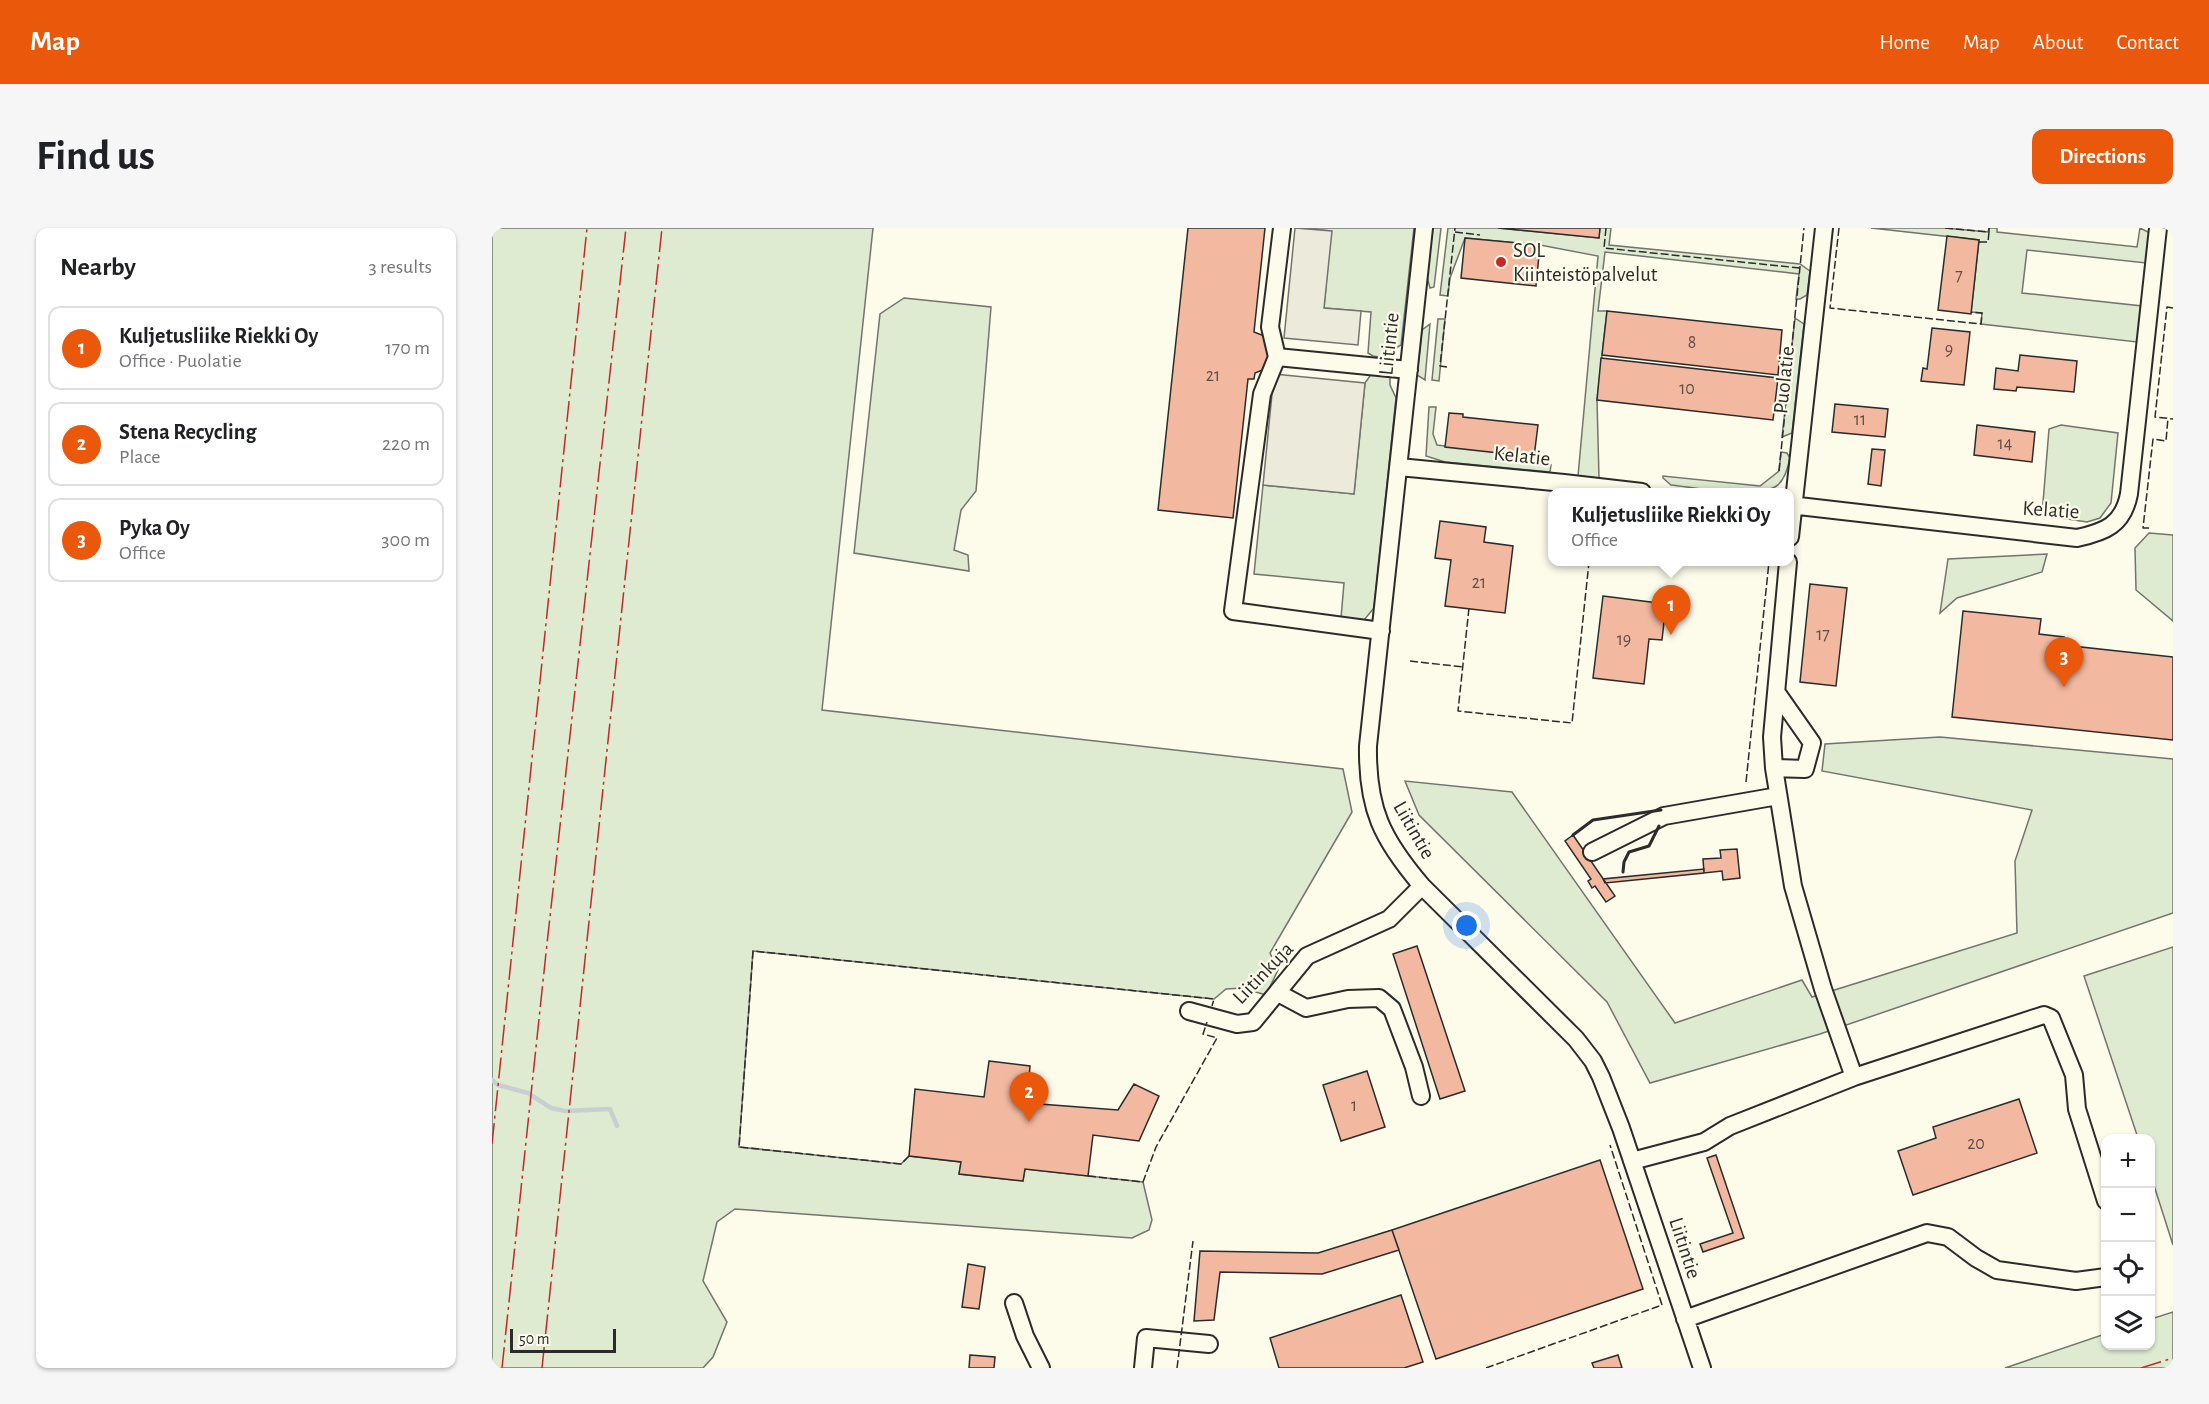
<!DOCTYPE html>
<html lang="en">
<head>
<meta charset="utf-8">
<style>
	:root { --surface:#fff; --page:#f6f6f6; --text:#202124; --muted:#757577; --line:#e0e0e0; --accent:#ea580c }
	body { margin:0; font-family:"Alegreya Sans",sans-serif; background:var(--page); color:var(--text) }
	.controls { position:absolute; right:18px; bottom:18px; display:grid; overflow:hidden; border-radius:12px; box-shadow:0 2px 4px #0004 }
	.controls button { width:54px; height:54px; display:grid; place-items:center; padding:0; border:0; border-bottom:2px solid var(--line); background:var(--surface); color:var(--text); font:30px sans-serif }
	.scale { position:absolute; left:18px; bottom:15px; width:106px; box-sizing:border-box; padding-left:6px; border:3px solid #2b2b2b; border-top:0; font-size:16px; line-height:21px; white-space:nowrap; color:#2b2b2b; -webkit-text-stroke:4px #fdfbea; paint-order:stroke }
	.you { position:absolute; left:975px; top:698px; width:21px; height:21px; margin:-15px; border:4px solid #fff; border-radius:50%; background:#1a73e8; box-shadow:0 0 0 9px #1a73e833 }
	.badge { display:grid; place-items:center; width:39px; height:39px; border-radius:50%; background:var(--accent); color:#fff; font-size:20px; font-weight:700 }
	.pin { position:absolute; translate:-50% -50px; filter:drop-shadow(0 2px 3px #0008) }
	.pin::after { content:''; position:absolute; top:32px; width:21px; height:18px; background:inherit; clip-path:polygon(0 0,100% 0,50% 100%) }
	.popup { position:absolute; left:1056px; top:260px; width:246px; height:78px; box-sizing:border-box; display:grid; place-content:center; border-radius:12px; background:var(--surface); filter:drop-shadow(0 2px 4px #0005); font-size:20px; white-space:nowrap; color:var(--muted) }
	.popup b { font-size:22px; color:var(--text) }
	.popup::after { content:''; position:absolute; left:50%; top:100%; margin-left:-12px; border:12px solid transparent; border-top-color:var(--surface) }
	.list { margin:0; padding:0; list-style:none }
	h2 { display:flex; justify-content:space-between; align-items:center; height:78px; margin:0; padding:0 24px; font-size:26px }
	h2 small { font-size:20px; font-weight:400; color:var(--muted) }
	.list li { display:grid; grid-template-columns:39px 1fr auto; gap:18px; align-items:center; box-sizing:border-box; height:84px; margin:0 12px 12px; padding:0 12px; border:2px solid var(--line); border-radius:12px }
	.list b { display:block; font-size:22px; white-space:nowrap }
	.list p { margin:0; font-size:20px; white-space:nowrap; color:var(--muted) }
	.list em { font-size:20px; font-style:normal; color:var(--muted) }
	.icon { flex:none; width:33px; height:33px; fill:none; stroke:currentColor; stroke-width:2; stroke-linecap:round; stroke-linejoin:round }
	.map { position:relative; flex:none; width:1681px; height:1140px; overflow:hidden; border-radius:12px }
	header { display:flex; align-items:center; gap:36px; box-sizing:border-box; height:84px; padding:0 30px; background:var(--accent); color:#fff }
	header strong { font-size:28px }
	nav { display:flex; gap:33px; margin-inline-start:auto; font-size:21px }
	.intro { display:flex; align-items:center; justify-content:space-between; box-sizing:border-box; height:144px; padding:0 36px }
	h1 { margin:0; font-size:42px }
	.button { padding:15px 27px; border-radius:12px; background:var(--accent); color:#fff; font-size:21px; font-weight:700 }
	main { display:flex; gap:36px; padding:0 36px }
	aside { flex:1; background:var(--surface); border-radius:12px; box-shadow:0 2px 4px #0004 }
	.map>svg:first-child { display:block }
	.green { fill:#deebd1; stroke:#74746e; stroke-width:1.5 }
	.parking { fill:#eceadb; stroke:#74746e; stroke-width:1.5 }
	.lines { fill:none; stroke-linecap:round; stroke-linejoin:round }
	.stream { stroke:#c7d0d0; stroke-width:4.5 }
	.building { fill:#f2b8a0; stroke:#2b2b2b; stroke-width:1.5 }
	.minor-casing { stroke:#2b2b2b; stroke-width:20 }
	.minor { stroke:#fdfbea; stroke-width:16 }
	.fence { stroke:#2b2b2b; stroke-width:1.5; stroke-dasharray:8 3; stroke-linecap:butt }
	.wall { stroke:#2b2b2b; stroke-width:3 }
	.power { stroke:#c62828; stroke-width:1.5; stroke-dasharray:21 4.5 3 4.5; stroke-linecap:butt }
	.poi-dot { fill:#c62828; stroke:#fdfbea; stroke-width:2 }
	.labels { text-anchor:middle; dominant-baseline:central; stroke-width:4.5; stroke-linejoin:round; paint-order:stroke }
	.number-label { font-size:18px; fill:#5d4e48 }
	.poi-label { font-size:21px; fill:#2b2b2b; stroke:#fdfbea; text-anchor:start }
	.street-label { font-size:21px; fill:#2b2b2b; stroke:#fdfbea }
</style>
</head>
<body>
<header>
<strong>Map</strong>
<nav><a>Home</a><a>Map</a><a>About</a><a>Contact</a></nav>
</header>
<div class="intro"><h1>Find us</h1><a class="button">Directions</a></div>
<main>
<aside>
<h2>Nearby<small>3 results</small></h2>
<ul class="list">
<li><span class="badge">1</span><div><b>Kuljetusliike Riekki Oy</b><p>Office · Puolatie</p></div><em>170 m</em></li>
<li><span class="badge">2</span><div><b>Stena Recycling</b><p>Place</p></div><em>220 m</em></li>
<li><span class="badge">3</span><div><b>Pyka Oy</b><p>Office</p></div><em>300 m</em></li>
</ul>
</aside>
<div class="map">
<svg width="1681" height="1140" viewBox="0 0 1681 1140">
	<rect width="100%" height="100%" fill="#fdfbea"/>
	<path class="green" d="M0,0H381L330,482L851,541L860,584L778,725L786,742L774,767L751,760L734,761L722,771L261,723L247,919L409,936L417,928L469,934L467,946L531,953L533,941L651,954L660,992L657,1002L640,1010L243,981L225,994L211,1053L235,1094L221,1129L211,1140H0Z
		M809,0H922L909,117L901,122L899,131L881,128L876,125L879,84L832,80L839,3Z
		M940,0H949L942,59L938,60L935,49Z
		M956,0H1006L1107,10L1108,0H1119L1117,17L1308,36L1318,43L1315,67L1308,71H1304L1307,46L1113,24L1106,83H1115L1105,172L1107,250L1086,248L1106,28L1048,17L973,10L958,50L956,68L948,67Z
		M1379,0H1453L1496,4L1497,0H1505V4L1645,19L1648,0L1658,5L1654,35L1535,22L1530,65L1650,78L1645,114L1489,96L1490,85L1479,84L1487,12Z
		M412,70L499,79L484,263L469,282L462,322L476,327L477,343L362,325L388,86Z
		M1303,90L1312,96L1300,205L1290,209Z
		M946,91H953L947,153L940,152Z
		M938,96L933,151V152L925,147L930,102Z
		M880,145L898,148V157L904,170L882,380L872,392L849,390L852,355L762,346L771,257L862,266L873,155Z
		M937,179H944L941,206L945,217L1045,229L1044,235L1059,237L1058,244L953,234L934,228Z
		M1569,197L1626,205L1619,275L1608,290L1595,294L1550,287L1557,201Z
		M1289,224L1295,225L1298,230C1296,240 1292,254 1283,259C1261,271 1205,260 1179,257L1171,250V248L1268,258L1287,243Z
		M1657,305L1681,307V393L1644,362L1643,320Z
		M1555,326L1550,344L1465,370L1448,385L1456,331Z
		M1448,509L1681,531V685L1328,806L1158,855L1115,774L927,587L913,553L1020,564L1183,795L1310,752L1320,769L1525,705L1523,633L1540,582L1330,543L1333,516Z
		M1681,719V1017L1659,948L1658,910H1646L1592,748Z
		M1681,1084V1140H1513L1613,1106L1614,1118H1658L1659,1091Z"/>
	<path class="parking" d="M803,0L840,3L832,80L869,83L866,117L792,110Z
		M782,146L873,155L862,266L771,257Z"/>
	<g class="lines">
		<path class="stream" d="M0,852L6,857L36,865L59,880L73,883L118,881L125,898"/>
	</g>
	<path class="building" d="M696,0H773L762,104L775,109L782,120L773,141L763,145L762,151H756L741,290L666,282Z
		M1006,0H1108L1107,10Z
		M1455,8L1487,12L1479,86L1446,82Z
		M973,10L1048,17L1044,58L969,50Z
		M1115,83L1290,102L1286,147L1110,127Z
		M1440,100L1478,104L1472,157L1429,153L1431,140L1435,141Z
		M1528,127L1585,133L1582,164L1525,159L1524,163L1502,161L1504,140L1526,143Z
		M1109,130L1286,150L1281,192L1105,172Z
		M1343,176L1396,181L1393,209L1340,204Z
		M957,185L971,186V189L1046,197L1042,229L953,219Z
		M1485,197L1543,204L1540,234L1482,227Z
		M1380,221L1393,222L1389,258L1376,256Z
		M948,293L994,299L992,314L1021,318L1013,385L953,378L959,332L943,330Z
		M1318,356L1355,360L1344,458L1308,454Z
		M1111,368L1174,376L1170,412L1157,411L1152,456L1101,450Z
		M1471,383L1549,391L1547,406L1572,409L1571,417L1681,429V512L1460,489Z
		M1081,607L1123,668L1114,674L1103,658L1100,660L1096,653L1099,651L1073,613Z
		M1245,621L1248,650L1231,652L1230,643L1212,645L1211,631L1229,630L1228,622Z
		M1212,641V645L1113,655L1111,651Z
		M925,718L973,863L948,871L901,726Z
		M497,833L538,838L535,875L626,882L642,856L667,868L647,913L601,907L596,948L533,941L531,953L467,946L469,934L417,928L423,861L492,869Z
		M875,843L893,899L849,913L831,857Z
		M1527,871L1545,925L1421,967L1406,923L1444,910L1441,899Z
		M1224,927L1252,1010L1211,1024L1208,1016L1241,1005L1215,930Z
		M1108,932L1151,1061L944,1131L900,1002Z
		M900,1002L907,1022L830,1046L728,1044L722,1092L702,1093L708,1023L826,1025Z
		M476,1036L493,1039L487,1081L470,1079Z
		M909,1067L931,1134L912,1140H787L778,1110Z
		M478,1127L503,1129L502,1140H477Z
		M1126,1127L1130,1140H1102L1100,1135Z"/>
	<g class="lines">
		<g class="minor-casing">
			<path id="minor" d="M932,0L876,518C875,581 890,611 930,658L1084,811L1101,833L1109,849L1129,900L1210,1140
				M785,129L778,99L790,0
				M907,239L1072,255L1150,264
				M1298,277L1585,310C1613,304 1631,297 1637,266L1666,0
				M1298,309L1332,0
				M889,403L741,383L770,166L785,129L917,142
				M1285,465L1320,515L1313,541L1282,540L1280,509L1296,334
				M1282,540L1301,658L1331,761L1362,849
				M1100,624L1172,588L1286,568
				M786,765L814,780L856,771L887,770L900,781L922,839L929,868
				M697,783L745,796L761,794L815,728L897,691L930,658
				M1140,933L1212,914L1238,898L1362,849L1552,787L1559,790L1582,847L1585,881L1614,973
				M522,1075L533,1108L549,1140
				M1193,1091L1435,1005L1456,1009L1484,1030L1505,1042L1584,1053L1614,1049
				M651,1140L654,1110L717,1116"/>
		</g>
		<use href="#minor" class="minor"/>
		<path class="fence" d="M1114,0L1112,20L1308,40
			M1347,0L1338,80L1489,96L1490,85L1479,84
			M1453,0L1497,4V0
			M963,4L988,7
			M1487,14H1496L1497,4
			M1681,80L1675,79L1663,189L1681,191
			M955,139L948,138L963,0
			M1287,243L1312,0
			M1657,300H1651L1661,211L1674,213L1676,190
			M977,380L966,483L1080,495L1097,334
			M918,433L971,439
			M1254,554L1277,334
			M417,928L409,936L247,919L261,723L722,771L720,778
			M596,948L651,954L664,919L725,810L711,806L715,794
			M685,1140L701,1013
			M994,1140L1170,1077L1118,917"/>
		<path class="wall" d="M1081,607L1101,592L1169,582
			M1131,644L1132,634L1137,624L1157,618L1167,598"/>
		<path class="power" d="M0,916L95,0
			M10,1140L54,725L134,0
			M50,1140L170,0
			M1649,1140L1681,1130"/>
	</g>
	<circle class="poi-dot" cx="1009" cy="34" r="6"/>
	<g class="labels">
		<g class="number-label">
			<text x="1467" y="48">7</text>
			<text x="1200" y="115">8</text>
			<text x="1457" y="122">9</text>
			<text x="721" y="148">21</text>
			<text x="1195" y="161">10</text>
			<text x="1368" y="192">11</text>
			<text x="1513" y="216">14</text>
			<text x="987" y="355">21</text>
			<text x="1331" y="407">17</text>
			<text x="1132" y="412">19</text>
			<text x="862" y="878">1</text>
			<text x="1484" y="916">20</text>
		</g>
		<g class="poi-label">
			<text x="1021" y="22">SOL<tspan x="1021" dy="24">Kiinteistöpalvelut</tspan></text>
		</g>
		<g class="street-label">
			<text transform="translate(897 116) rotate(-84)">Liitintie</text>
			<text transform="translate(1292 152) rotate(-84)">Puolatie</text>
			<text transform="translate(1030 228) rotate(6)">Kelatie</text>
			<text transform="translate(1559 282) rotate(4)">Kelatie</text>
			<text transform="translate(922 602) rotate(60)">Liitintie</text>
			<text transform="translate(771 745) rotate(-46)">Liitinkuja</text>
			<text transform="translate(1193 1020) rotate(72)">Liitintie</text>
		</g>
	</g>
</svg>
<div class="controls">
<button>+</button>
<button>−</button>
<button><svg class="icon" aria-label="locate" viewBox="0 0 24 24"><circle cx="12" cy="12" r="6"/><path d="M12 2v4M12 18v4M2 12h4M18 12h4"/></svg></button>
<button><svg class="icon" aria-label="layers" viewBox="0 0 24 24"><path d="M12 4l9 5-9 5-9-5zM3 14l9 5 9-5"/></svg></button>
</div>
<div class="scale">50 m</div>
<div class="you"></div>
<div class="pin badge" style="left:1179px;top:407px">1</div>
<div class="popup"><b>Kuljetusliike Riekki Oy</b>Office</div>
<div class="pin badge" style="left:537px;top:894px">2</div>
<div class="pin badge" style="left:1572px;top:459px">3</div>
</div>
</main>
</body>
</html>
